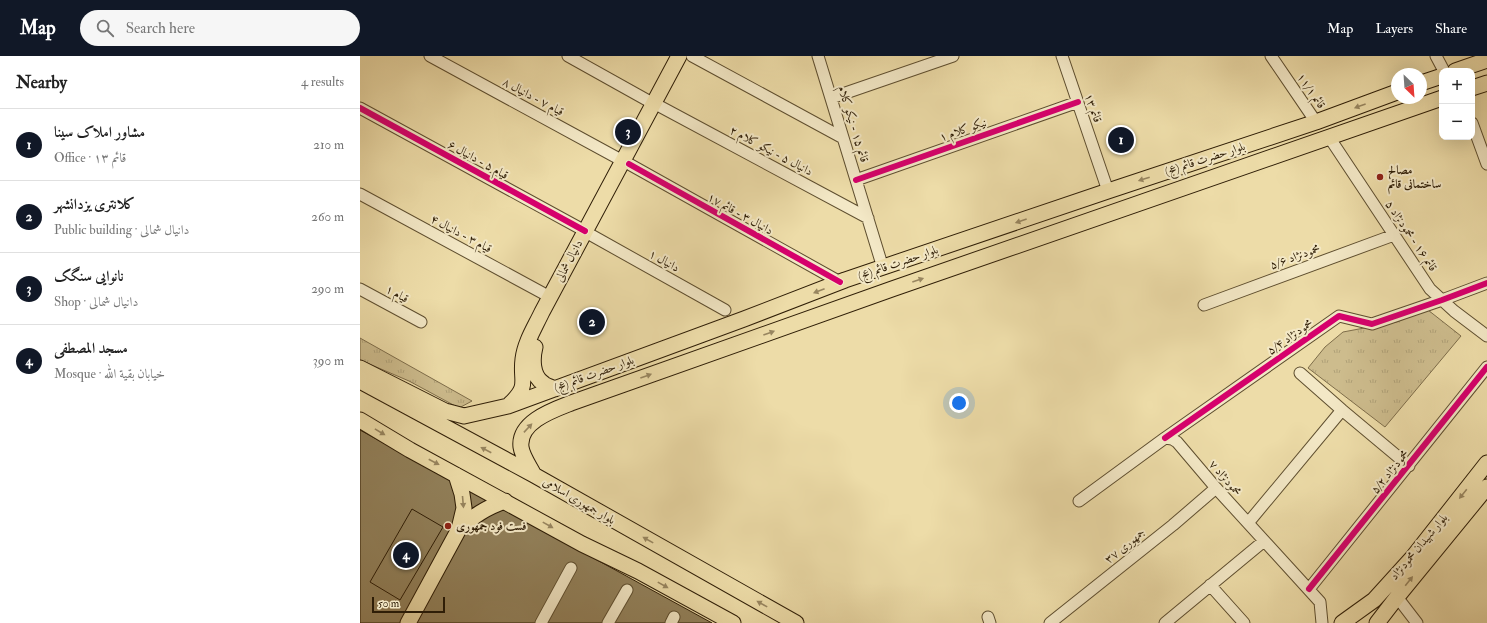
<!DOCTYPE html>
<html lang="en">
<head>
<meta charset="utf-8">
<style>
	:root { --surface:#fff; --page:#f6f6f6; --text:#222; --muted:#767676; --line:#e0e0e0; --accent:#111827 }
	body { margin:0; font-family:"IM FELL Double Pica",Amiri,serif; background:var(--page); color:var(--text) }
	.controls { position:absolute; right:12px; top:12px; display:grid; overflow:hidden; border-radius:8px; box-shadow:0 4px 16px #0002 }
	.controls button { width:36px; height:36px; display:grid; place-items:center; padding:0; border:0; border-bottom:1px solid var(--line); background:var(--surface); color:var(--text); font:20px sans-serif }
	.compass { position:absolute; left:1031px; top:12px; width:36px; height:36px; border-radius:50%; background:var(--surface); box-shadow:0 4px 16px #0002; rotate:155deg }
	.scale { position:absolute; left:12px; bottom:10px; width:73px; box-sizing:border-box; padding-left:4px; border:2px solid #2f1e07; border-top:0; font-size:11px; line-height:14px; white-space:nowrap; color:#2f1e07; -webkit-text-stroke:3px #f3e8c6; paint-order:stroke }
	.you { position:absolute; left:599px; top:347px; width:14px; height:14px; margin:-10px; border:3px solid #fff; border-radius:50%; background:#1a73e8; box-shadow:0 0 0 6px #1a73e833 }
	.badge { display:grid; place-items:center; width:26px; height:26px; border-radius:50%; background:var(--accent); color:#fff; font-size:13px; font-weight:700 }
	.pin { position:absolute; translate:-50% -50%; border:2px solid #fff; box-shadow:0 1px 4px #0006 }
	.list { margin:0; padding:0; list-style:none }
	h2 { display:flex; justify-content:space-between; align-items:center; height:52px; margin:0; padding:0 16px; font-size:17px }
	h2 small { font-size:13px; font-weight:400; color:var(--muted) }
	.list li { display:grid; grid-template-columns:26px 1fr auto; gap:12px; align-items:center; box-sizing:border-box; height:72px; padding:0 16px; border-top:1px solid var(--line) }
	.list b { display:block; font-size:15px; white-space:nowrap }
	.list p { margin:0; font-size:13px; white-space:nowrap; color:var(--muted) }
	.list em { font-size:13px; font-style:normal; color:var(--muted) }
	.icon { flex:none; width:22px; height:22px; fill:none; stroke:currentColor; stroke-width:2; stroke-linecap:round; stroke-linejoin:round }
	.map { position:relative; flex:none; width:1127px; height:567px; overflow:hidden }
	header { display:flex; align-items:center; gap:24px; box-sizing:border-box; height:56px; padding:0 20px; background:var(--accent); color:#fff }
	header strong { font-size:19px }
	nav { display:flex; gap:22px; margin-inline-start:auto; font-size:14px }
	.search { width:280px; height:36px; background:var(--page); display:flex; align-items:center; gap:10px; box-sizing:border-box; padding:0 14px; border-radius:22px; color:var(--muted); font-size:15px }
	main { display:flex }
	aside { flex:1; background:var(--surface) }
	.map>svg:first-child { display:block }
	.grass { fill:url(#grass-tufts); stroke:#7e6d4a }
	.building { fill:#92815b; stroke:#2f1e07 }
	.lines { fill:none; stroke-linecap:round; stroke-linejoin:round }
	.minor-casing { stroke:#5e4e2f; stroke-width:13 }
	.major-casing { stroke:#2f1e07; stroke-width:17 }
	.minor { stroke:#f3e8c6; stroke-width:11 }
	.major { stroke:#eddca8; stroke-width:15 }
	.cycleway-casing { stroke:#f3e8c6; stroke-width:8 }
	.cycleway { stroke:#d6006c; stroke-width:6 }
	.oneway { fill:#988660 }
	.poi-dot { fill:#8f2418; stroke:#f3e8c6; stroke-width:1.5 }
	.labels { text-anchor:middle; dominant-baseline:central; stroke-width:4; stroke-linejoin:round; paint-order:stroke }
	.street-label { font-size:12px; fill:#2f1e07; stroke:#f3e8c6 }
	.poi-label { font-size:12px; font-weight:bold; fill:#2f1e07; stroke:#f3e8c6; text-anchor:start }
</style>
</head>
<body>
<header>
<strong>Map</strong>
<div class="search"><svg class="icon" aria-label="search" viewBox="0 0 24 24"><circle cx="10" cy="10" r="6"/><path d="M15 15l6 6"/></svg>Search here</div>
<nav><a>Map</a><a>Layers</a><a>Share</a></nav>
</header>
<main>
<aside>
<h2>Nearby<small>4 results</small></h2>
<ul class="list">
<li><span class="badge">1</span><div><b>مشاور املاک سینا</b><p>Office · قائم ۱۳</p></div><em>210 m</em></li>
<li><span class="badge">2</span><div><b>کلانتری یزدانشهر</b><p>Public building · دانیال شمالی</p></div><em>260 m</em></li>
<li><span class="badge">3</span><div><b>نانوایی سنگک</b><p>Shop · دانیال شمالی</p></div><em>290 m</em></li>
<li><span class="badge">4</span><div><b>مسجد المصطفی</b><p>Mosque · خیابان بقیة الله</p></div><em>390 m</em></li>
</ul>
</aside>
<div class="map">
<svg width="1127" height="567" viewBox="0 0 1127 567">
	<defs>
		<pattern id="grass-tufts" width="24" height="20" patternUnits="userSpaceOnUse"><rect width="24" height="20" fill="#cdbc8d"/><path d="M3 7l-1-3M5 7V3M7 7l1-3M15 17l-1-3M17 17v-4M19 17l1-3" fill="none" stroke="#b0a178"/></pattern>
	</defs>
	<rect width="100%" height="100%" fill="#eddca8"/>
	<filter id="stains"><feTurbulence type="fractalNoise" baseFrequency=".005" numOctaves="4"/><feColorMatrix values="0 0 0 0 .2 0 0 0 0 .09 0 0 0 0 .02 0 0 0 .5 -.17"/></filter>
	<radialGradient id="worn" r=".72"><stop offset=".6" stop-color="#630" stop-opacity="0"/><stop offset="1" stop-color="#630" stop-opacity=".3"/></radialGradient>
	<path class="grass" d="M1068,254L1101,280L1025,371L948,312L965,291L983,276L1036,266Z
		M0,282L112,345L99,352L49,325L0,304Z"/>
	<path class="building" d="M768,72L773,86L754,93L749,81Z
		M0,374L352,567H0Z
		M52,453L83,471L40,544L10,526Z"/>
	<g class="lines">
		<g class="minor-casing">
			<path id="minor" d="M70,0L263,105
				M208,0L294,48
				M332,0L483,82
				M458,0L523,212
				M702,0L748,135
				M911,0L956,66
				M1076,0L1084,15
				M471,42L593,0
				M301,51L508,162
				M0,52L225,175
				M1112,67L1127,108
				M969,81L1070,233L1094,255L1127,280
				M269,108L480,226
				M496,124L718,46
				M0,138L190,241
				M231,179L365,254
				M0,233L61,266
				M844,249L1034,179
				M940,317L982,354L1049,410
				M805,382L979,260L1012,268L1082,244L1127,227
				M719,445L805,382L812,383L817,386L856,432L960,546L962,567
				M888,467L982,354
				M850,529L884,567
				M949,533L1127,311
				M1037,541L1057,567
				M628,561L630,567
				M181,567L211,512
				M248,567L267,534
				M311,567L314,561
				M690,567L813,469L856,432
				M805,567L904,485"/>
		</g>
		<g class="major-casing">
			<path id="major" d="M1095,15L1127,4
				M1061,27L1082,20
				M1112,32L1127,27
				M175,291C172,303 172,320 183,327C186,330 191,331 195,333
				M0,312L85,355L104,360L148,350L384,263L485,224L748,135L956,66L1037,36
				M0,325L174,419L436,567
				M150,348C170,329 160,326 163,303C165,286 175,271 182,256L319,0
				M0,364L50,394L222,488L278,515L373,567
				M174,419C170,411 162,400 161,391C158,366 193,354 211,347L532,233L1082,42
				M99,473C114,460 125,452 145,445
				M48,567L99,473L104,452L102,438L96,419
				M982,567L1014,544L1053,501L1127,407
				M1017,567L1037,541L1127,431"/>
		</g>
		<use href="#minor" class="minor"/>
		<use href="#major" class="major"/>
		<g class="cycleway-casing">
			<path id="cycleway" d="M0,52L225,175
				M269,108L480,226
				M496,124L718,46
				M805,382L979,260L1012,268L1082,244L1127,227
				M949,533L1127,311"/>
		</g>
		<use href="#cycleway" class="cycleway"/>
	</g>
	<defs><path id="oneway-solid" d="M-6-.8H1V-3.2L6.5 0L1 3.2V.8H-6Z"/></defs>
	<g class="oneway">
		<use href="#oneway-solid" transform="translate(1000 50) rotate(160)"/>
		<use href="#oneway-solid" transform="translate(784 123) rotate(162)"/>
		<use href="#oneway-solid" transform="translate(661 165) rotate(161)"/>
		<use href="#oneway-solid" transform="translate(558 224) rotate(-19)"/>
		<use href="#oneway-solid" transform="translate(459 235) rotate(159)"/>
		<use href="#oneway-solid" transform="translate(409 277) rotate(-20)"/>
		<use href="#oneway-solid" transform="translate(286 320) rotate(-20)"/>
		<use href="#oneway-solid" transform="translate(168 372) rotate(-47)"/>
		<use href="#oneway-solid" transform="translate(20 376) rotate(31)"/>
		<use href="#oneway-solid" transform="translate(126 394) rotate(-152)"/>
		<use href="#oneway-solid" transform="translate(74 406) rotate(28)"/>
		<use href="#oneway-solid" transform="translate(1103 438) rotate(129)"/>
		<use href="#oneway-solid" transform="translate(103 446) rotate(85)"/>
		<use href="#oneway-solid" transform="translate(188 469) rotate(29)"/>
		<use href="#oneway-solid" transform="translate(288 484) rotate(-151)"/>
		<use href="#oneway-solid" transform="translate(1049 525) rotate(-51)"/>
		<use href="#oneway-solid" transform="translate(303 529) rotate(29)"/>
		<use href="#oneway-solid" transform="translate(402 548) rotate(-151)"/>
	</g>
	<g class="poi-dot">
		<circle cx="1020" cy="121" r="4"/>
		<circle cx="88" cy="470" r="4"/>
	</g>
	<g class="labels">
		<g class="street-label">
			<text transform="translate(951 35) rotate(55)">قائم ۱۱/۱</text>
			<text transform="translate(173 41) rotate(28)">قیام ۷ - دانیال ۸</text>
			<text transform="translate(733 52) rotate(71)">قائم ۱۳</text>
			<text transform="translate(493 68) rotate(73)">قائم ۱۵ - نیکو کلام</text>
			<text transform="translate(603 74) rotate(-19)">نیکو کلام ۱</text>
			<text transform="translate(411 95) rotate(28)">دانیال ۵ - نیکو کلام ۲</text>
			<text transform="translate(845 103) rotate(-18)">بلوار حضرت قائم (عج)</text>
			<text transform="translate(118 104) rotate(29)">قیام ۵ - دانیال ۶</text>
			<text transform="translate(380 158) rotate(29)">دانیال ۳ - قائم ۱۷</text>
			<text transform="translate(101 178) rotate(28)">قیام ۳ - دانیال ۴</text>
			<text transform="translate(1051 180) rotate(56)">قائم ۱۶ - محمودنژاد ۵</text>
			<text transform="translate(935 201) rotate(-20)">محمودنژاد ۵/۶</text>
			<text transform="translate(209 205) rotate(-62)">دانیال شمالی</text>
			<text transform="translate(304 205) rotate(29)">دانیال ۱</text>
			<text transform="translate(538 207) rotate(-19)">بلوار حضرت قائم (عج)</text>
			<text transform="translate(37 238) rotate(29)">قیام ۱</text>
			<text transform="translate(930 281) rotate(-35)">محمودنژاد ۵/۴</text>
			<text transform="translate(234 318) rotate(-20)">بلوار حضرت قائم (عج)</text>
			<text transform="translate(1030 416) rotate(-51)">محمودنژاد ۵/۲</text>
			<text transform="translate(865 422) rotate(49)">محمودنژاد ۷</text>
			<text transform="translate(219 445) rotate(30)">بلوار جمهوری اسلامی</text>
			<text transform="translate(765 490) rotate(-39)">جمهوری ۳۷</text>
			<text transform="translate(1059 491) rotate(-50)">بلوار شهیدان محمودنژاد</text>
		</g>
		<g class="poi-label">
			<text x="1028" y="114">مصالح<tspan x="1028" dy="14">ساختمانی قائم</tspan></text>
			<text x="96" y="470">فست فود جمهوری</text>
		</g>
	</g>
	<rect width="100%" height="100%" filter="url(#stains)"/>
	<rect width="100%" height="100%" fill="url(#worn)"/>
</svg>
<div class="controls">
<button>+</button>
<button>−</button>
</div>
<svg class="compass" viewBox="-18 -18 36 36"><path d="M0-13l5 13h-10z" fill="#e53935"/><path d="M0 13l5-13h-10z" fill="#767676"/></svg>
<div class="scale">50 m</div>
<div class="you"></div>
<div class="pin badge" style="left:761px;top:84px">1</div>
<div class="pin badge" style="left:232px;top:266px">2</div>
<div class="pin badge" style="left:268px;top:76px">3</div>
<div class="pin badge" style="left:46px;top:499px">4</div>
</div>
</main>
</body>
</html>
